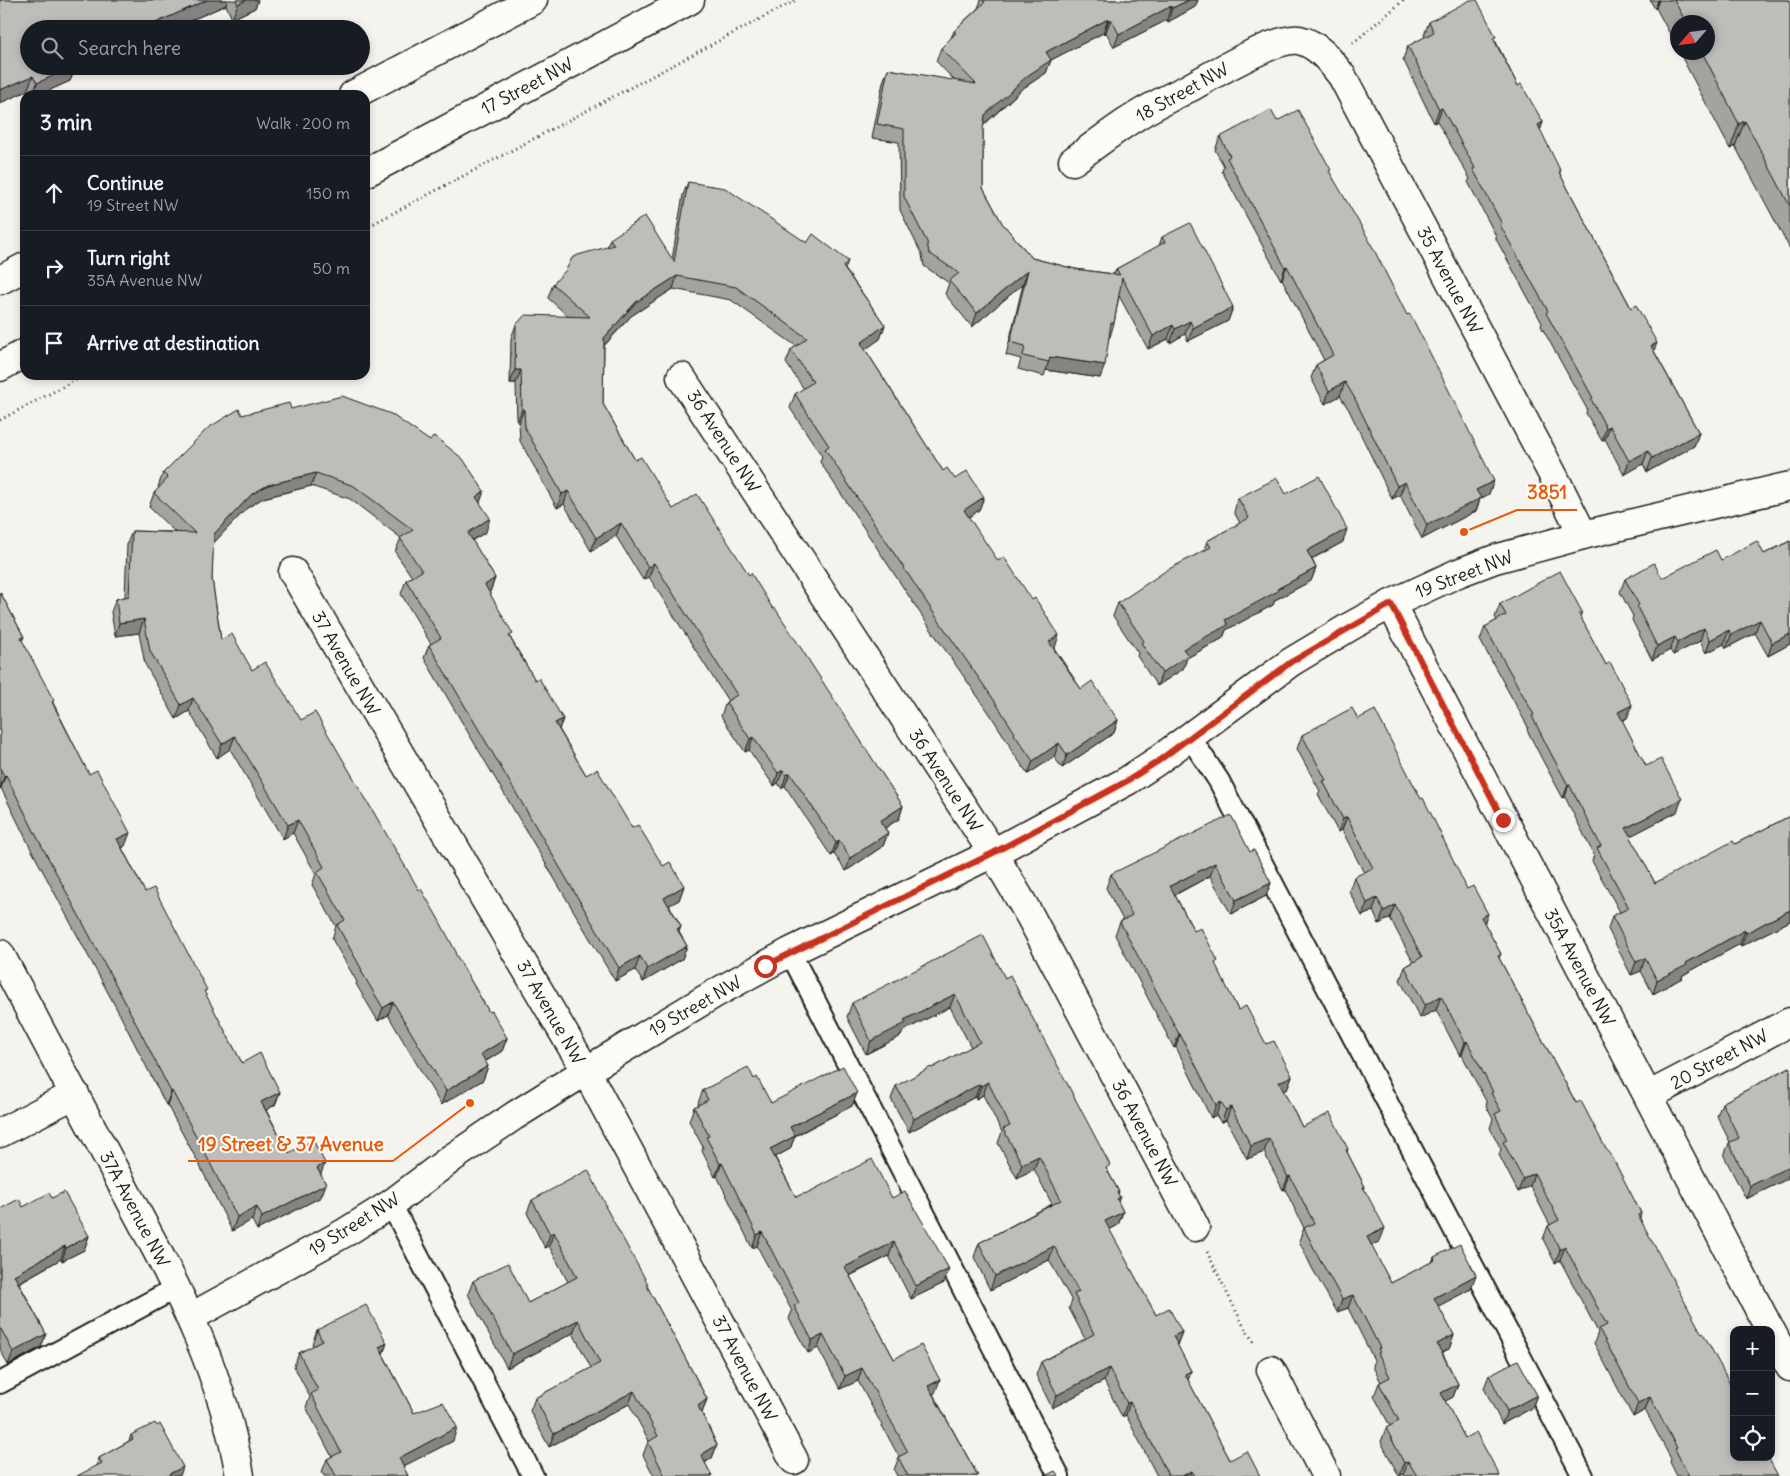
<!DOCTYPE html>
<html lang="en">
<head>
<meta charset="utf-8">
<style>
	:root { --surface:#171b24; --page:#20242c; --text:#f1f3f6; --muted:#9ea1a6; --line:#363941 }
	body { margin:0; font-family:Delius,sans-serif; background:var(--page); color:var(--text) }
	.controls { position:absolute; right:15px; bottom:15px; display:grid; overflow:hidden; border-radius:10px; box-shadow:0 2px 8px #0003 }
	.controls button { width:45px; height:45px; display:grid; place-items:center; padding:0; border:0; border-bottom:1px solid var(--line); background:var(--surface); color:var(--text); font:25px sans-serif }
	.compass { position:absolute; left:1670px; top:15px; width:45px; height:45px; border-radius:50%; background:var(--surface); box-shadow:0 2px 8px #0003; rotate:242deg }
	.stop { position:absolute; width:15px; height:15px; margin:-11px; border:4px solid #c8321e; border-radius:50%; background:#fff }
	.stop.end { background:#c8321e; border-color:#fff; box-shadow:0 1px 5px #0008 }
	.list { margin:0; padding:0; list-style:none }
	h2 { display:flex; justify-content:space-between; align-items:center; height:65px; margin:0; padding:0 20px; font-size:21px }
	h2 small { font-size:16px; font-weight:400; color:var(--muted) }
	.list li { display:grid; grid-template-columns:32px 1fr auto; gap:15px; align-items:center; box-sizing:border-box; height:75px; padding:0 20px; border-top:1px solid var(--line) }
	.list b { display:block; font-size:19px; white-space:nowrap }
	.list p { margin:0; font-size:16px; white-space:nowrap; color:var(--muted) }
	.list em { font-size:16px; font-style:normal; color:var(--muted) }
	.icon { flex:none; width:28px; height:28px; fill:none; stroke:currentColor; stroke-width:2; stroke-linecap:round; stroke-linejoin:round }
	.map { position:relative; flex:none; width:1790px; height:1476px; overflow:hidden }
	.search { position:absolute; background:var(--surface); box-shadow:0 2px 8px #0003; left:20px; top:20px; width:350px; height:55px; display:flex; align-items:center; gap:12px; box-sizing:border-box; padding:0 18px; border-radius:28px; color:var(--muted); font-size:19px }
	.panel { position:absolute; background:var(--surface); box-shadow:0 2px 8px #0003; left:20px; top:90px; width:350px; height:290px; border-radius:15px }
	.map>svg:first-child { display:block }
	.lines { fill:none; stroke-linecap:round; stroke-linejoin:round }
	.service-casing { stroke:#1c1c1c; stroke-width:24 }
	.minor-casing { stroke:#1c1c1c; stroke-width:31 }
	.tertiary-casing { stroke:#1c1c1c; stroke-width:31 }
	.secondary-casing { stroke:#1c1c1c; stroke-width:31 }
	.path { stroke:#1c1c1c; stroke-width:3; stroke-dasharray:1 4; stroke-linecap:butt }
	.service { stroke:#fdfcf7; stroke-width:20 }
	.minor { stroke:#fdfcf7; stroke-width:28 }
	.tertiary { stroke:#fdfcf7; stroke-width:28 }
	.secondary { stroke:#fdfcf7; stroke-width:28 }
	.wall { fill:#a3a3a0; stroke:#1c1c1c }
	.shaded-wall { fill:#858482; stroke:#1c1c1c }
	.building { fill:#bebdba; stroke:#1c1c1c }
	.route { stroke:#c8321e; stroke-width:6 }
	.labels { text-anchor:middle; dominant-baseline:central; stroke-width:4; stroke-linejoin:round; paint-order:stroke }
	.street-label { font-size:18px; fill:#1c1c1c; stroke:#fdfcf7 }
	.leader { fill:none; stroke:#e8590c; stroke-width:2 }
	.callout-dot { fill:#e8590c; stroke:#fdfcf7; stroke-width:2 }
	.callout-label { font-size:19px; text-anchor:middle; font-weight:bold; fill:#e8590c; stroke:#fdfcf7; stroke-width:4; stroke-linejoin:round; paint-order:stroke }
</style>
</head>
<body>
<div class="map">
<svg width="1790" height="1476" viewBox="0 0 1790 1476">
	<rect width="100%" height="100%" fill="#f4f3ee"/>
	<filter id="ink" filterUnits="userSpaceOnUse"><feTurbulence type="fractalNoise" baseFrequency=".02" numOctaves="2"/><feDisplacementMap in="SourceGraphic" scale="10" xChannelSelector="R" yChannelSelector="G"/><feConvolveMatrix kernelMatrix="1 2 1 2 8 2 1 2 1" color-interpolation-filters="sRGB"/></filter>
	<g filter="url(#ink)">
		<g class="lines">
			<g class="service-casing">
				<path id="service" d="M1190,737L1219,781L1583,1476
					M790,952L1059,1476
					M391,1204L533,1476
					M0,1383L176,1288"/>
			</g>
			<g class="minor-casing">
				<path id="minor" d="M1073,161C1094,146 1114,130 1135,117C1152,106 1171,97 1189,88C1211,76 1276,36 1299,40C1318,44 1331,62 1342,76L1554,477L1583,535
					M681,377L993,853L1030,916L1195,1227
					M293,572L586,1071L794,1460
					M1391,604L1770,1330
					M1648,1096L1790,1022
					M0,1133L75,1094
					M1771,1331L1790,1367
					M1271,1370L1326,1476"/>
			</g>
			<g class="tertiary-casing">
				<path id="tertiary" d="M0,954C42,1033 84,1112 126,1192C175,1284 223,1371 240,1476
					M191,1317L346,1232L391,1204L452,1158L514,1116L586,1071L714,994L790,952L993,853L1127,781L1157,761L1291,662L1351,626L1391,604L1458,573L1495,559L1583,535L1790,486"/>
			</g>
			<g class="secondary-casing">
				<path id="secondary" d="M353,95L533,0
					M365,173L690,0
					M0,280L25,267
					M0,367L25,353"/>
			</g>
			<path class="path" d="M1353,43L1404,0
				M365,228L796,0
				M0,420L85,375
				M1207,1252L1243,1325L1255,1344"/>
			<use href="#service" class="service"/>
			<use href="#minor" class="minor"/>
			<use href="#tertiary" class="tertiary"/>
			<use href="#secondary" class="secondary"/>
		</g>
		<path class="wall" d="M0,0H258L255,8L232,19L226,5L171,29H29V66H85L74,71L70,81L39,95H30L27,91L0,103Z
			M981,0H1198L1195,7L1168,22L1167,20L1114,47L1106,32L1104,34L1103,33L1051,60L1046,73L1022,89L983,126V188L1002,223L1032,258L1075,269L1114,274L1116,269L1159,246L1162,237L1233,307L1228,321L1188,341L1185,334L1170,343L1168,339L1148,349L1119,296L1114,323L1110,337H1109L1100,378L1046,370L1044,376L1018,369L1021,359L1006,355L1023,284L972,327L945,294L949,283L924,266L922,255L900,210L899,142L872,138L883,82L888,69L955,81L936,61L941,48L951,38L954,31L978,8Z
			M1650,0H1790V249L1735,146L1730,149L1679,52H1708V22H1678V49L1656,8L1655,9Z
			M1429,22L1495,40L1518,86L1543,122L1540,131L1560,174L1654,351L1699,433L1694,446L1647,472L1643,464L1624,475L1605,439L1602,441L1586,413L1587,409L1541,326L1542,323L1496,239V236L1468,182L1470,179L1437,121L1434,123L1403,59L1408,46L1425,37L1424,35Z
			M1277,121L1330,173L1489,494L1480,499L1476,511L1422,539L1400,495L1392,499L1349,410L1340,396L1325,404L1311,378L1316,365L1324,360L1282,279L1281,280L1222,171L1224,166L1215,150L1220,137Z
			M688,182L807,243L848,261L845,269L885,325L880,339L865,349L943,471L984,497L979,510L968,517L1081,689L1118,720L1114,733L1062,768L1054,757L1028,774L1009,747L1010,746L990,714L932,631L820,462L822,456L790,408L795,394L804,389L786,363L791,350L796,346L731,300L673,289L631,316L604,346L603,404L635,460L673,509L749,575L773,609L903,806L899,819L885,828L888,833L883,846L846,871L834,854L831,856L785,786L782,789L778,783L774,786L749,750L745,752L721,716L726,702L728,701L649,577L643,580L616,536L591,551L564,504L557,508L520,441L519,423L517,422L516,383H510L511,338L516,325L569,317L548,298L553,284L607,247L610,239L672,259L683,195Z
			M291,409L484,491L480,502L486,532L472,540L495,578L490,592H489L511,639L535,680L563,719L559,729L586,775L632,828L663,866L684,886L679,900L669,905L681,926L679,932L687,946L682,959L643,982L635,970L615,981L424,658L429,645L431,644L401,594L406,580L412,577L395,552L401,538L350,499L311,486L263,498L247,508L213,543L212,579L221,640L252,670L301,720L455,954L489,1012L507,1038L502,1051L485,1062L488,1066L483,1080L441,1105L388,1015L378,1021L356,984L357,982L332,939L336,926L312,885L316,874L293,833L283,839L230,749L217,758L189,711L176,719L145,664L139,633L115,636L111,612L116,599L125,597L127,544L132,531L175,532L149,507L154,493L159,488L158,487L163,473L242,415Z
			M1286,494L1343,542L1312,559L1316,568L1311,581L1275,600L1273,605L1226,630L1223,638L1187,658L1183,669L1157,686L1137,656L1138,653L1113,616L1118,603L1204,550L1207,541L1240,523L1234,512L1238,498Z
			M1790,541V644L1768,656L1755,633L1726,648L1724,644L1706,653L1700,641L1673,655L1670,650L1652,660L1632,620L1633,616L1620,592L1625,579L1662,578L1721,560L1764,554Z
			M0,592L24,637L22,641L125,846L122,848L145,892L205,994L242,1063L280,1092L275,1105L266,1110L289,1153L321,1175L326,1184L321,1197L257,1230L252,1220L232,1231L199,1164L167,1105H166L120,1015L31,849L1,788L0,789Z
			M1500,604L1582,612L1580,617L1606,665L1632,705L1627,718L1622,721L1646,766L1677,812L1630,836L1655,883L1735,844L1790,816V921L1741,946L1740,944L1683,975L1682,978L1653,994L1641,971L1631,975L1608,929L1612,916L1620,912L1592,861L1594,855L1565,797L1563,798L1543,761L1527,730L1528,727L1480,640L1485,627L1497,620L1495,617Z
			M1358,719L1484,923L1501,954L1499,958L1576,1103L1606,1149L1641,1213L1640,1218L1734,1457L1778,1476H1677L1670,1462L1671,1459L1645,1410L1633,1417L1594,1343L1598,1332L1560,1260L1555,1263L1543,1239L1548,1226L1550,1225L1530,1186L1518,1192L1499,1155L1501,1149L1490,1128L1493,1119L1486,1106L1487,1103L1462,1055L1460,1056L1436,1010L1420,1018L1400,980L1405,967L1413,962L1390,918L1379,924L1373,911L1362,916L1349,891L1354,877L1364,873L1342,830L1338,832L1318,794L1320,791L1297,749L1302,735Z
			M1250,852L1271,883L1266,896L1231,914L1210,876L1175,895L1194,931L1216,967L1238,1010L1292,1076L1287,1089L1283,1091L1302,1127L1348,1149L1347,1152L1365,1187L1364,1189L1380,1241L1371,1246L1391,1283L1432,1262L1434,1257L1471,1289L1438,1306L1454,1335L1449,1349L1442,1352L1458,1384L1453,1397L1445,1401L1465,1438L1500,1476H1405L1404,1474L1399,1476L1381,1442L1386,1428L1390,1426L1374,1396L1379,1383L1381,1382L1373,1367L1374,1360L1348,1308L1337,1312L1312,1268L1299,1241L1304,1228L1285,1189L1283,1190L1264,1152L1247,1159L1226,1120L1221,1123L1216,1115L1211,1118L1176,1047L1174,1048L1115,935L1120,922L1123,920L1106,888L1111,874Z
			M1005,978L1119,1192L1118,1194L1120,1197L1118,1202L1123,1212L1118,1225L1109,1230L1156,1315L1182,1332L1177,1345L1191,1371L1188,1380L1230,1460L1260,1476H1157L1126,1415L1122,1417L1104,1381L1052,1408L1036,1375L1041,1362L1085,1339L1069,1308L1072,1301L1049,1260L990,1290L974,1257L979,1243L1052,1204L1034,1169L1017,1178L998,1143L1002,1132L983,1095L976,1099L975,1097L909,1132L891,1099L896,1086L932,1068L971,1047L950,1007L903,1031L901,1036L866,1054L847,1017L852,1003Z
			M1790,1067V1174L1788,1175L1787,1179L1746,1199L1724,1156L1729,1143L1730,1142L1717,1116L1722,1103Z
			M754,1079L771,1103L857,1093L852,1106L795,1136L790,1149L775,1157L796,1197L805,1194L892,1198L944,1283L911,1299L889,1256L850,1276L894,1359L935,1393L933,1394L978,1476H897L894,1470L899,1457L858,1381L840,1389L818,1348L808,1353L789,1319L792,1311L757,1246L752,1248L717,1176L715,1177L702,1151L703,1147L689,1121L694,1107L699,1105L698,1103L703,1090Z
			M52,1198L89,1236L84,1250L62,1261L61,1259L19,1283L46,1334L41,1347L8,1365L0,1349V1209L23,1207Z
			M532,1200L606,1205L605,1207L707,1399L702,1413L717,1445L712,1458L705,1463L712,1476H654L643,1455L648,1442L649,1441L629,1404L549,1447L530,1411L535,1398L591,1368L573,1333L507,1368L468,1294L473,1281L528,1303L568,1282L549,1246L545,1248L527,1213Z
			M317,1330L387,1343L383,1354L414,1413L453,1441L403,1466L408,1476H324L322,1472L327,1459L332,1457L306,1407L310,1397L294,1366L299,1353L313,1346L312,1344Z
			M1489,1375L1537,1395L1532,1408L1502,1424L1484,1388Z
			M131,1435L180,1476L96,1467L99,1458L129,1441Z"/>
		<path class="shaded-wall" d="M207,0H227L226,5L171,29H142Z
			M246,0H258L255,8L232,19L238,4Z
			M1189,0H1198L1195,7L1168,22L1172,8Z
			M1658,0H1659L1656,8L1655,9Z
			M1171,6L1167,20L1114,47L1119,34Z
			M1108,19L1103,33L1051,60L1046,73L1022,89L980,128L985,115L1046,52Z
			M1111,19L1106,32L1104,34L1108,21Z
			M70,66H85L74,71L70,81L39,95H33L37,83Z
			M33,76L27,91L0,103V90Z
			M1442,108L1437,121L1434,123L1439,109Z
			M1745,121L1735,146L1730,149L1739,124Z
			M1543,122L1538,136V125Z
			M1287,266L1282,279L1281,280L1285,267Z
			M1028,270L1023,284L972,327L977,313Z
			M677,276L673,289L631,316L599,351L604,338L636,302Z
			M1233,307L1228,321L1188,341L1193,328Z
			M1190,321L1185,334L1170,343L1175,329Z
			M885,325L880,339L856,356L861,343Z
			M1173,325L1168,339L1148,349L1153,336Z
			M1657,343L1652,356L1651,346Z
			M1050,357L1105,365L1100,378L1046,370Z
			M515,370H521L516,383H510Z
			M1345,382L1340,396L1325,404L1329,391Z
			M522,409H524L519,423L517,422Z
			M1610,426L1605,439L1602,441L1606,428Z
			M1699,433L1694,446L1647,472L1652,458Z
			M1648,451L1643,464L1624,475L1629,461Z
			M316,473L311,486L263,498L247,508L209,548L214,534L252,494L268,485Z
			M1494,481L1489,494L1480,499L1476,511L1422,539L1427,525L1476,490Z
			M1405,482L1400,495L1392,499L1397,486Z
			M484,491L479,505L476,497Z
			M568,491L564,504L557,508L562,494Z
			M984,497L979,510L959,524L964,510Z
			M490,518L486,532L463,546L468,533Z
			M621,523L616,536L591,551L596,538Z
			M1347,529L1343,542L1302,564L1307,551Z
			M654,563L649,577L643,580L648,567Z
			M1316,568L1311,581L1275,600L1273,605L1226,630L1223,638L1187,658L1183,669L1157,686L1162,673L1183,649L1225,620L1277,589Z
			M495,578L490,592L480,598L485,585Z
			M144,619L139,633L115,636L119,623Z
			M1760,620L1755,633L1726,648L1731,635Z
			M1704,628L1700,641L1673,655L1678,642Z
			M1729,630L1724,644L1706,653L1710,640Z
			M1790,634V644L1768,656L1772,643Z
			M1059,635L1055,648L1045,655L1049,642Z
			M1675,637L1670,650L1652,660L1657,646Z
			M193,698L189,711L176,719L181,705Z
			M1632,705L1627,718L1613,725L1618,712Z
			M563,719L558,732L555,723Z
			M1118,720L1114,733L1062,768L1067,755Z
			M235,736L230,749L217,758L222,744Z
			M753,737L749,750L745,752L750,739Z
			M1059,743L1054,757L1028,774L1033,761Z
			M783,770L778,783L774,786L778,773Z
			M790,773L785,786L782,789L786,775Z
			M6,775L1,788L0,789L4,776Z
			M1569,784L1565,797L1563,798L1568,785Z
			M1682,799L1677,812L1621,841L1626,828Z
			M903,806L899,819L875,834L880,821Z
			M1347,817L1342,830L1338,832L1343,819Z
			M298,820L293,833L283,839L288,825Z
			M130,833L125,846L112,853L117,839Z
			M888,833L883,846L846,871L850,858Z
			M839,840L834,854L831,856L836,843Z
			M1215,863L1210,876L1166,899L1170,886Z
			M1271,883L1266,896L1231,914L1236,900Z
			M684,886L679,900L659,911L664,898Z
			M1377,898L1373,911L1362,916L1367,903Z
			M1395,905L1390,918L1379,924L1384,911Z
			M1790,910V921L1741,946L1746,933Z
			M1488,914L1483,927L1481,917Z
			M681,926L676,939L677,929Z
			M1745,930L1740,944L1683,975L1682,978L1653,994L1657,980L1686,963Z
			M687,946L682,959L643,982L647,969Z
			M640,956L635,970L615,981L619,968Z
			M1645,958L1641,971L1631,975L1636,962Z
			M955,994L950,1007L903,1031L901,1036L866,1054L871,1041L904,1020Z
			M1441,996L1436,1010L1420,1018L1425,1005Z
			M393,1002L388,1015L378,1021L383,1008Z
			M1179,1034H1180L1176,1047L1174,1048Z
			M507,1038L502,1051L476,1067L481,1054Z
			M1467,1041L1462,1055L1460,1056L1465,1042Z
			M488,1066L483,1080L441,1105L446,1091Z
			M1292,1076L1287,1089L1274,1096L1279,1082Z
			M988,1082L983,1095L976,1099L981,1086Z
			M980,1084L975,1097L909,1132L914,1119Z
			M172,1091L167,1105H166L171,1092Z
			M280,1092L275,1105L257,1115L261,1102Z
			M857,1093L852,1106L786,1140L790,1127Z
			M1221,1102L1216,1115L1211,1118L1216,1105Z
			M1231,1107L1226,1120L1221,1123L1226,1110Z
			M795,1136L790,1149L766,1162L770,1149Z
			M1269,1138L1264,1152L1247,1159L1251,1146Z
			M1039,1156L1034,1169L1017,1178L1022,1164Z
			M325,1163L320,1177L317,1168Z
			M722,1163L717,1176L715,1177L720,1164Z
			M1790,1165V1174L1788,1175L1787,1179L1746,1199L1750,1186Z
			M1534,1173L1530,1186L1518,1192L1523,1179Z
			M1290,1176L1285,1189L1283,1190L1288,1177Z
			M326,1184L321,1197L257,1230L262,1217Z
			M257,1207L252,1220L232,1231L237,1217Z
			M1123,1212L1118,1225L1100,1235L1105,1221Z
			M1385,1228L1380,1241L1362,1251L1367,1237Z
			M554,1232L549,1246L545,1248L550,1234Z
			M762,1232L757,1246L752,1248L757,1235Z
			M89,1236L84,1250L62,1261L66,1248Z
			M894,1242L889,1256L840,1280L845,1267Z
			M65,1246L61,1259L9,1288L14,1275Z
			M1054,1246L1049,1260L990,1290L995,1276Z
			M1565,1247L1560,1260L1555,1263L1560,1250Z
			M949,1269L944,1283L911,1299L916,1286Z
			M1476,1275L1471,1289L1429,1311L1434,1298Z
			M1353,1295L1348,1308L1337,1312L1342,1299Z
			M578,1320L573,1333L507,1368L512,1354Z
			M1182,1332L1177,1345L1173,1336Z
			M46,1334L41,1347L8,1365L13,1352Z
			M823,1335L818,1348L808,1353L812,1340Z
			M1454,1335L1449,1349L1432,1357L1437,1344Z
			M387,1343L382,1356L379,1347Z
			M862,1368L858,1381L840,1389L845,1376Z
			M1109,1368L1104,1381L1052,1408L1057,1395Z
			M1191,1371L1186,1384L1185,1374Z
			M940,1380L935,1393L924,1399L928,1386Z
			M1458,1384L1453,1397L1436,1406L1441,1393Z
			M634,1391L629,1404L549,1447L554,1434Z
			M1537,1395L1532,1408L1502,1424L1507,1411Z
			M1650,1397L1645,1410L1633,1417L1638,1403Z
			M707,1399L702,1413L693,1419L698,1406Z
			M1130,1402L1126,1415L1122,1417L1127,1403Z
			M457,1427L453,1441L394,1471L399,1458Z
			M717,1445L712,1458L696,1468L701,1455Z
			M1408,1461L1404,1474L1400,1476L1404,1463Z
			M183,1467L180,1476H169V1474Z
			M1192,1471L1190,1476H1182Z"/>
		<path class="building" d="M0,0H207L142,29H29V66H75L37,83L33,76L0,90Z
			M236,0H246L238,4Z
			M983,0H1189L1172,8L1171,6L1119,34L1111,19L1108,21V19L1046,52L1051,60L1027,76L985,115L983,130V188L1002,223L1032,258L1075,269L1120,275L1116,269L1165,242L1162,237L1190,223L1233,307L1193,328L1190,321L1175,329L1173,325L1153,336L1122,278L1114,323H1111L1105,365L1050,357L1049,362L1023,356L1025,346L1010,342L1028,270L977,313L949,281L959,273L929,253L927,242L904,197V129L877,124L888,69L976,84L941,48L956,33L954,31L985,2Z
			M1470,0H1477L1496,37L1493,38L1518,86L1521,84L1543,122L1538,125L1561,172H1559L1631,308L1636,305L1657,343L1651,346L1699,433L1652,458L1648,451L1629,461L1610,426L1606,428L1591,399L1593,398L1546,313L1548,311L1500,225L1502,224L1473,169L1475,168L1442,108L1439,109L1408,46L1434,32L1429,22Z
			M1674,0H1790V206L1745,121L1739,124L1702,52H1708V22H1686Z
			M1271,110L1277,121L1298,110L1331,170L1329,171L1368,238L1407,315L1410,314L1426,345L1494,481L1476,490L1481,498L1427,525L1405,482L1397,486L1354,397L1345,382L1329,391L1316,365L1333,355L1287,266L1285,267L1227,158L1230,156L1220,137Z
			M688,182L725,188L807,243L813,234L848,261L843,267L885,325L861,343L943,471L947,468L955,479L967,471L984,497L964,510L998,561L1004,557L1032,600L1035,598L1059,635L1049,642L1081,689L1092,681L1118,720L1067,755L1059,743L1033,761L1014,734L1015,733L994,700L937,618L825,449L829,446L795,394L813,382L791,350L807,338L736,287L677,276L636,302L604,338L603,404L635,460L641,457L673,509L697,494L749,575L751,573L773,609L775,608L903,806L880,821L888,833L850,858L839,840L836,843L790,773L786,775L783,770L778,773L753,737L750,739L726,702L737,695L654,563L648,567L621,523L596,538L568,491L562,494L525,428L524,409H522L521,370H515L516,325L525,315L590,317L553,284L566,270L572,258L578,255L614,245L610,239L645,216L674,262Z
			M342,396L391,414L430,441L434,436L463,459L484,491L476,497L490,518L468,533L495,578L485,585L513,634L509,636L535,680L539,678L563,719L555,723L586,775L597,769L632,828L638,825L663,866L670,862L684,886L664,898L681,926L677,929L687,946L647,969L640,956L619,968L429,645L441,638L406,580L422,571L400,538L413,530L354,486L316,473L268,485L252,494L214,534L212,579L221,640L232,634L252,670L265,662L301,720L315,712L419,890L421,889L438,918L456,952L455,953L489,1012L492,1011L507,1038L481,1054L488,1066L446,1091L393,1002L383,1008L361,971L362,970L337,925L345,920L317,872L324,867L298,820L288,825L235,736L222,744L193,698L181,705L150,651L144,619L119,623L116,599L129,596L132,531L195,533L154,493L168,478L163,473L208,428L239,409L242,415L289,403L291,409Z
			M1319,476L1347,529L1307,551L1316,568L1277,589L1278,591L1225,620L1228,625L1183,649L1188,655L1162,673L1141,643L1144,641L1118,603L1167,570L1211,547L1207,541L1249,518L1238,498L1277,478L1286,494Z
			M1757,541L1764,554L1790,541V634L1772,643L1760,620L1731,635L1729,630L1710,640L1704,628L1678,642L1675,637L1657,646L1637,607L1639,605L1625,579L1654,563L1662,578L1716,550L1721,560Z
			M1560,571L1582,612L1579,614L1606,665L1610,662L1632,705L1618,712L1646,766L1661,759L1682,799L1626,828L1655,883L1733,841L1735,844L1790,816V910L1746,933L1745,930L1686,963L1687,965L1657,980L1645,958L1636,962L1612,916L1629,908L1597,848L1601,846L1569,784L1568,785L1548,748L1532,716L1534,715L1485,627L1506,615L1500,604Z
			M0,592L24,637L21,638L54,701L52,702L89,774L97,770L130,833L117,839L145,892L154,888L207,990L204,991L242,1063L260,1053L280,1092L261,1102L289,1153L313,1140L325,1163L317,1168L326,1184L262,1217L257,1207L237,1217L204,1151L172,1091L171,1092L125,1002L36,835L6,775L4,776L0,768Z
			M1352,708L1358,719L1375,710L1421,799L1423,798L1437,826L1467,889L1473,886L1488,914L1481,917L1501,954L1498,956L1576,1103L1581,1101L1606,1149L1610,1153L1641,1213L1638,1215L1702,1334L1703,1333L1734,1391V1457H1768L1778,1476H1689L1675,1449L1677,1448L1650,1397L1638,1403L1599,1329L1607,1325L1565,1247L1560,1250L1548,1226L1559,1220L1534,1173L1523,1179L1503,1142L1507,1140L1495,1114L1501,1111L1491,1093L1493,1092L1467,1041L1465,1042L1441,996L1425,1005L1405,967L1422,957L1395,905L1384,911L1377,898L1367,903L1354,877L1373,868L1347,817L1343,819L1323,781L1326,780L1302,735Z
			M1231,815L1250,852L1254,850L1271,883L1236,900L1215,863L1170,886L1194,931L1201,928L1218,961L1215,963L1238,1010L1246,1006L1266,1044L1274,1041L1292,1076L1279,1082L1302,1127L1330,1113L1348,1149L1346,1150L1365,1187H1363L1385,1228L1367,1237L1391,1283L1435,1260L1434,1257L1460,1244L1476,1275L1434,1298L1454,1335L1437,1344L1458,1384L1441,1393L1465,1438L1476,1432L1500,1476H1417L1408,1461L1404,1463L1386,1428L1399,1421L1379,1383L1390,1377L1378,1353L1380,1352L1378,1349L1380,1348L1353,1295L1342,1299L1317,1254L1304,1228L1314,1223L1290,1176L1288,1177L1269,1138L1251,1146L1231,1107L1226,1110L1221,1102L1216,1105L1180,1034H1179L1120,922L1132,915L1111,874Z
			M983,935L1005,978L1010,975L1110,1165L1106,1168L1119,1192H1117L1120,1197L1117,1199L1123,1212L1105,1221L1156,1315L1169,1308L1182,1332L1173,1336L1191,1371L1185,1374L1230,1460L1247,1451L1260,1476H1195L1192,1471L1182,1476H1169L1130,1402L1127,1403L1109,1368L1057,1395L1041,1362L1094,1334L1074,1294L1079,1292L1054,1246L995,1276L979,1243L1061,1200L1039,1156L1022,1164L1003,1129L1010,1126L988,1082L981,1086L980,1084L914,1119L896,1086L931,1067L932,1068L980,1042L955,994L904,1020L906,1023L871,1041L852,1003Z
			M843,1066L857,1093L790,1127L795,1136L770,1149L796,1197L804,1193L805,1194L872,1159L892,1198L905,1191L949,1269L916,1286L894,1242L845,1267L894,1359L921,1345L940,1380L928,1386L978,1476H908L898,1457L908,1452L862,1368L845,1376L823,1335L812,1340L794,1306L799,1303L762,1232L757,1235L722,1163L720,1164L706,1137L709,1136L694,1107L708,1100L703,1090L748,1067L754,1079L757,1077L771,1103Z
			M1790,1067V1166L1750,1186L1729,1143L1739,1138L1722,1103Z
			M588,1170L606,1205L605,1206L648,1284H646L707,1399L698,1406L717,1445L701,1455L712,1476H665L648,1442L658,1436L634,1391L554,1434L535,1398L600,1363L578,1320L512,1354L473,1281L508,1263L528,1303L577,1277L554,1232L550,1234L532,1200Z
			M64,1192L89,1236L66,1248L65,1246L14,1275L46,1334L13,1352L0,1327V1209L19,1199L23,1207L49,1193L52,1198Z
			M366,1305L387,1343L379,1347L414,1413L443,1402L457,1427L399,1458L408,1476H336L327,1459L341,1452L311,1394L318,1390L299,1353L322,1341L317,1330Z
			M1518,1360L1537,1395L1507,1411L1489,1375Z
			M155,1423L157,1426L160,1424L183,1467L169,1474L170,1476H77L102,1463L99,1458L133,1439L131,1435Z
			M1055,1471L1059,1476H1045Z"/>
	</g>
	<g class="lines" filter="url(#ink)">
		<path class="route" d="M765,966L993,853L1127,781L1157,762L1291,662L1391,604L1503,820"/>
	</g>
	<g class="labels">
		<g class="street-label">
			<text transform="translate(527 86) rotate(-28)">17 Street NW</text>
			<text transform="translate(1182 92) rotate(-29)">18 Street NW</text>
			<text transform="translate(1450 280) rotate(62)">35 Avenue NW</text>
			<text transform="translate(724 441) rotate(57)">36 Avenue NW</text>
			<text transform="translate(1464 574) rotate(-21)">19 Street NW</text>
			<text transform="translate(346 663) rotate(60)">37 Avenue NW</text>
			<text transform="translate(946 780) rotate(57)">36 Avenue NW</text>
			<text transform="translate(1580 967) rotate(62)">35A Avenue NW</text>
			<text transform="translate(695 1006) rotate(-30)">19 Street NW</text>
			<text transform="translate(551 1012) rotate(60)">37 Avenue NW</text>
			<text transform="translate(1719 1059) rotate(-28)">20 Street NW</text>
			<text transform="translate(1145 1133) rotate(62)">36 Avenue NW</text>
			<text transform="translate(135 1209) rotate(62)">37A Avenue NW</text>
			<text transform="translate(354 1224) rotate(-32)">19 Street NW</text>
			<text transform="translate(745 1368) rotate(62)">37 Avenue NW</text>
		</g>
	</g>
	<path class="leader" d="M1464 532L1517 510H1577M470 1103L393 1161H188"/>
	<g class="callout-dot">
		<circle cx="1464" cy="532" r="5"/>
		<circle cx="470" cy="1103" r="5"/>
	</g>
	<g class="callout-label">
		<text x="1547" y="499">3851</text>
		<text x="291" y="1151">19 Street &amp; 37 Avenue</text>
	</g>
</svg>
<div class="controls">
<button>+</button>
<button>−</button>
<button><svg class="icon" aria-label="locate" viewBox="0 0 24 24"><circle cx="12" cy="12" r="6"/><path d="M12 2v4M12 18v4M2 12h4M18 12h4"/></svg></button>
</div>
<svg class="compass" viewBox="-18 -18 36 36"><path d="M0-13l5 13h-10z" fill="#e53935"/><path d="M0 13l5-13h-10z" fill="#9ea1a6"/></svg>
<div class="stop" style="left:765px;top:966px"></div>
<div class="stop end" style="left:1503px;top:820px"></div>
<div class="search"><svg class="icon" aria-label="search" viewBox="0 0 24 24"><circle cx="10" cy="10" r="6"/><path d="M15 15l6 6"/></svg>Search here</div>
<section class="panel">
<h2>3 min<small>Walk · 200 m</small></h2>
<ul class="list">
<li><svg class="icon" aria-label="ahead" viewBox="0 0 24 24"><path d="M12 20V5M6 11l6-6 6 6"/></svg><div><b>Continue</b><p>19 Street NW</p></div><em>150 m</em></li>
<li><svg class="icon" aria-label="right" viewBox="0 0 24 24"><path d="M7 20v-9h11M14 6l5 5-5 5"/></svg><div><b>Turn right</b><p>35A Avenue NW</p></div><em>50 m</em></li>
<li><svg class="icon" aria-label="arrive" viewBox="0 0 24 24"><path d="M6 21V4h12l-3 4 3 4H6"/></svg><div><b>Arrive at destination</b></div></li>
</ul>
</section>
</div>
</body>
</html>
